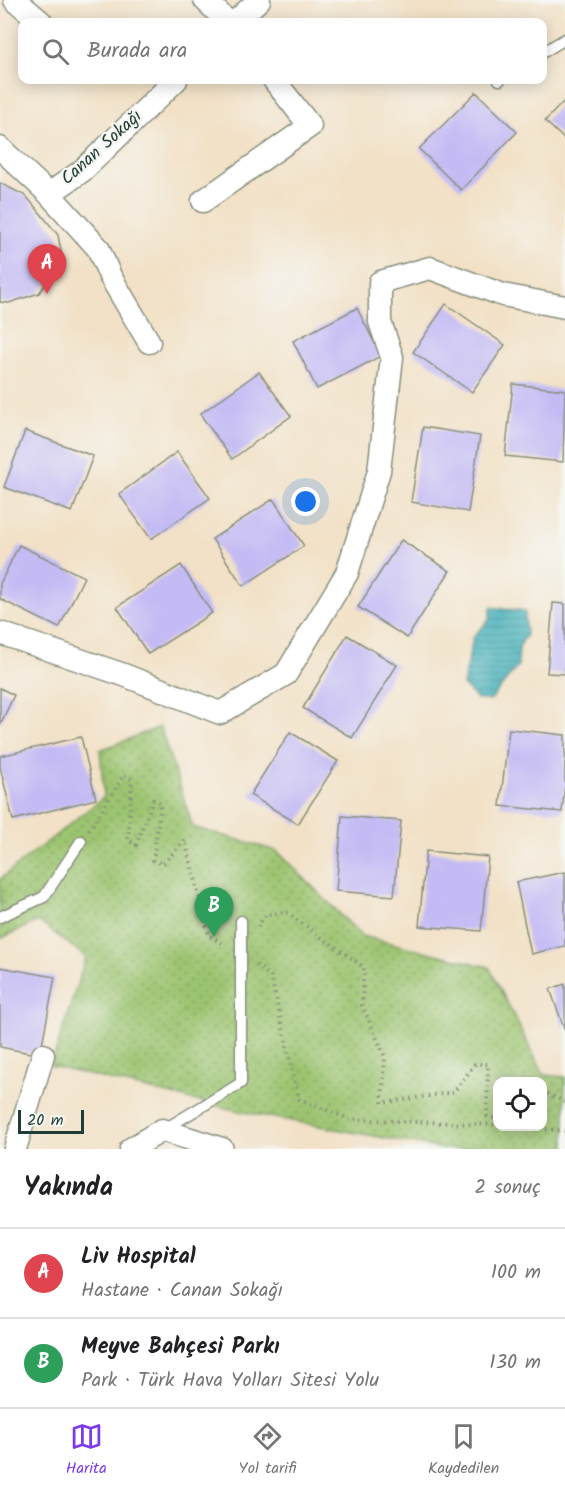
<!DOCTYPE html>
<html lang="tr">
<head>
<meta charset="utf-8">
<style>
	:root { --surface:#fff; --page:#f6f6f6; --text:#202124; --muted:#757577; --line:#e0e0e0; --accent:#7c3aed }
	body { margin:0; font-family:Kalam,sans-serif; background:var(--page); color:var(--text) }
	.controls { position:absolute; right:18px; bottom:18px; display:grid; overflow:hidden; border-radius:12px; box-shadow:0 3px 15px #0003 }
	.controls button { width:54px; height:54px; display:grid; place-items:center; padding:0; border:0; border-bottom:2px solid var(--line); background:var(--surface); color:var(--text); font:30px sans-serif }
	.scale { position:absolute; left:18px; bottom:15px; width:66px; box-sizing:border-box; padding-left:6px; border:3px solid #1f3d34; border-top:0; font-size:16px; line-height:21px; white-space:nowrap; color:#1f3d34; -webkit-text-stroke:4px #f6f6f2; paint-order:stroke }
	.you { position:absolute; left:306px; top:502px; width:21px; height:21px; margin:-15px; border:4px solid #fff; border-radius:50%; background:#1a73e8; box-shadow:0 0 0 9px #1a73e833 }
	.badge { display:grid; place-items:center; width:39px; height:39px; border-radius:50%; background:var(--accent); color:#fff; font-size:20px; font-weight:700 }
	.pin { position:absolute; translate:-50% -50px; filter:drop-shadow(0 2px 3px #0008) }
	.pin::after { content:''; position:absolute; top:32px; width:21px; height:18px; background:inherit; clip-path:polygon(0 0,100% 0,50% 100%) }
	.list { margin:0; padding:0; list-style:none }
	h2 { display:flex; justify-content:space-between; align-items:center; height:78px; margin:0; padding:0 24px; font-size:26px }
	h2 small { font-size:20px; font-weight:400; color:var(--muted) }
	.list li { display:grid; grid-template-columns:39px 1fr auto; gap:18px; align-items:center; box-sizing:border-box; height:90px; padding:0 24px; border-top:2px solid var(--line) }
	.list b { display:block; font-size:22px; white-space:nowrap }
	.list p { margin:0; font-size:20px; white-space:nowrap; color:var(--muted) }
	.list em { font-size:20px; font-style:normal; color:var(--muted) }
	.icon { flex:none; width:33px; height:33px; fill:none; stroke:currentColor; stroke-width:2; stroke-linecap:round; stroke-linejoin:round }
	.map { position:relative; flex:none; width:565px; height:1149px; overflow:hidden }
	.search { position:absolute; background:var(--surface); box-shadow:0 3px 15px #0003; left:18px; right:18px; top:18px; height:66px; display:flex; align-items:center; gap:15px; box-sizing:border-box; padding:0 21px; border-radius:12px; color:var(--muted); font-size:22px }
	.sheet { height:258px; background:var(--surface) }
	nav { display:flex; justify-content:space-around; align-items:center; box-sizing:border-box; height:84px; border-top:2px solid var(--line); background:var(--surface); font-size:16px; color:var(--muted) }
	nav a { display:grid; justify-items:center; gap:3px }
	nav .on { color:var(--accent) }
	.map>svg:first-child { display:block }
	.green { fill:url(#green-dots); stroke:#5e8052; stroke-width:1.5; fill-rule:evenodd }
	.water { fill:url(#water-rules); stroke:#2e7676; stroke-width:1.5 }
	.building { fill:#c4bbf4 }
	.lines { fill:none; stroke-linecap:round; stroke-linejoin:round }
	.lane-casing { stroke:#888f7d; stroke-width:13 }
	.street-casing { stroke:#888f7d; stroke-width:25 }
	.path { stroke:#888f7d; stroke-width:4; stroke-dasharray:1.5 4.5; stroke-linecap:butt }
	.lane { stroke:#fff; stroke-width:10 }
	.street { stroke:#fff; stroke-width:22 }
	.labels { text-anchor:middle; dominant-baseline:central; stroke-width:4.5; stroke-linejoin:round; paint-order:stroke }
	.street-label { font-size:18px; fill:#1f3d34; stroke:#f6f6f2 }
</style>
</head>
<body>
<div class="map">
<svg width="565" height="1149" viewBox="0 0 565 1149">
	<defs>
		<pattern id="green-dots" width="8" height="8" patternUnits="userSpaceOnUse" patternTransform="scale(1.5)"><rect width="8" height="8" fill="#9cc470"/><path d="M2 2h.1M6 6h.1" fill="none" stroke="#7fa05d" stroke-width="1.8" stroke-linecap="round"/></pattern>
		<pattern id="water-rules" width="6" height="5" patternUnits="userSpaceOnUse" patternTransform="scale(1.5)"><rect width="6" height="5" fill="#3daeb7"/><path d="M0 2.5h6" fill="none" stroke="#338f96"/></pattern>
	</defs>
	<rect width="100%" height="100%" fill="#f6f6f2"/>
	<filter id="ink" filterUnits="userSpaceOnUse"><feTurbulence type="fractalNoise" baseFrequency=".0167" numOctaves="2"/><feDisplacementMap in="SourceGraphic" scale="12" xChannelSelector="R" yChannelSelector="G"/><feConvolveMatrix kernelMatrix="1 2 1 2 8 2 1 2 1" color-interpolation-filters="sRGB"/></filter>
	<filter id="wash" filterUnits="userSpaceOnUse"><feTurbulence type="fractalNoise" baseFrequency=".008" numOctaves="4" result="noise"/><feDisplacementMap in="SourceGraphic" scale="24" xChannelSelector="R" yChannelSelector="G"/><feGaussianBlur stdDeviation="1.35" result="paint"/><feColorMatrix in="noise" values="0 0 0 0 0 0 0 0 0 0 0 0 0 0 0 0 0 1.4 0 .05"/><feComposite in="paint" operator="in"/></filter>
	<g filter="url(#wash)">
		<rect width="100%" height="100%" fill="#f2e1c6"/>
		<path class="green" d="M160,727L193,827L277,851L362,936L489,967L544,1075L565,1077V1149H444L243,1112L51,1066L86,957L38,921L0,939V879L104,797L100,750ZM498,1082H542V1126H498Z"/>
		<path class="water" d="M491,607L525,611L526,635L519,647L518,666L490,701L477,699L463,685L473,637L489,620Z"/>
		<g id="blocks">
			<path class="building" d="M476,92L517,132L461,190L419,149Z
				M565,100V140L545,121Z
				M0,183L26,196L42,215L58,235L62,256L52,276L39,293L9,303L0,302Z
				M446,304L505,345L472,392L413,352Z
				M357,308L381,356L317,389L293,341Z
				M259,372L291,416L232,459L200,414Z
				M513,384L565,390L563,462L505,456Z
				M423,427L480,436L468,512L411,502Z
				M25,431L93,456L72,512L4,487Z
				M177,452L210,498L151,539L119,494Z
				M273,499L304,546L243,586L212,539Z
				M401,540L450,571L407,638L358,607Z
				M19,545L84,577L59,628L0,599V584Z
				M181,565L212,613L148,654L117,607Z
				M553,603L565,604V674L547,673Z
				M347,635L397,665L352,738L303,708Z
				M0,688L14,695L0,725Z
				M509,729L565,735V784L562,812L500,806Z
				M290,732L338,761L298,824L250,795Z
				M81,737L96,799L13,820L0,767V756Z
				M342,816L401,821L394,896L336,891Z
				M426,851L488,857L481,931L419,926Z
				M565,872V946L531,954L516,882Z
				M0,967L55,977L40,1055L0,1047Z
				M565,984V1031L550,989Z"/>
		</g>
	</g>
	<g filter="url(#ink)">
		<use href="#blocks" fill-opacity="0" stroke="#888f7d" stroke-width="1.5"/>
		<g class="lines">
			<g class="lane-casing">
				<path id="lane" d="M542,53L565,39
					M499,80H500
					M0,917L44,897L81,841
					M163,1130L241,1083V921"/>
			</g>
			<g class="street-casing">
				<path id="street" d="M15,0L41,22
					M205,0L228,22
					M235,22L259,0
					M0,148L49,194L82,171L176,80
					M49,194L98,248L110,276L149,342
					M203,201L310,126L274,80
					M0,633L124,675L220,713L286,674L347,573L379,471L392,357L380,322V282L430,268L503,295L565,307
					M15,1149L43,1055
					M131,1149L162,1130L222,1149"/>
			</g>
			<path class="path" d="M89,830L124,775L132,780L128,840L136,845L153,800L161,803L153,860L163,864L185,840L209,936L225,944
				M258,927L265,915L286,912L364,967L362,1005L385,1057L382,1103L454,1092L475,1064H488L487,1116L496,1119L498,1117
				M256,965L271,977L299,1099L349,1119L498,1125
				M542,1091L565,1102
				M510,1126L565,1131"/>
			<use href="#lane" class="lane"/>
			<use href="#street" class="street"/>
		</g>
	</g>
	<g class="labels">
		<g class="street-label">
			<text transform="translate(102 148) rotate(-42)">Canan Sokağı</text>
		</g>
	</g>
</svg>
<div class="controls">
<button><svg class="icon" aria-label="locate" viewBox="0 0 24 24"><circle cx="12" cy="12" r="6"/><path d="M12 2v4M12 18v4M2 12h4M18 12h4"/></svg></button>
</div>
<div class="scale">20 m</div>
<div class="you"></div>
<div class="pin badge" style="left:47px;top:294px;background:#e0444e">A</div>
<div class="pin badge" style="left:214px;top:937px;background:#2e9e5b">B</div>
<div class="search"><svg class="icon" aria-label="search" viewBox="0 0 24 24"><circle cx="10" cy="10" r="6"/><path d="M15 15l6 6"/></svg>Burada ara</div>
</div>
<section class="sheet">
<h2>Yakında<small>2 sonuç</small></h2>
<ul class="list">
<li><span class="badge" style="background:#e0444e">A</span><div><b>Liv Hospital</b><p>Hastane · Canan Sokağı</p></div><em>100 m</em></li>
<li><span class="badge" style="background:#2e9e5b">B</span><div><b>Meyve Bahçesi Parkı</b><p>Park · Türk Hava Yolları Sitesi Yolu</p></div><em>130 m</em></li>
</ul>
</section>
<nav>
<a class="on"><svg class="icon" aria-label="map" viewBox="0 0 24 24"><path d="M3 6l6-2 6 2 6-2v14l-6 2-6-2-6 2zM9 4v14M15 6v14"/></svg>Harita</a>
<a><svg class="icon" aria-label="directions" viewBox="0 0 24 24"><path d="M12 3l9 9-9 9-9-9zM9 14v-3h6M13 9l2 2-2 2"/></svg>Yol tarifi</a>
<a><svg class="icon" aria-label="saved" viewBox="0 0 24 24"><path d="M7 4h10v16l-5-4-5 4z"/></svg>Kaydedilen</a>
</nav>
</body>
</html>
